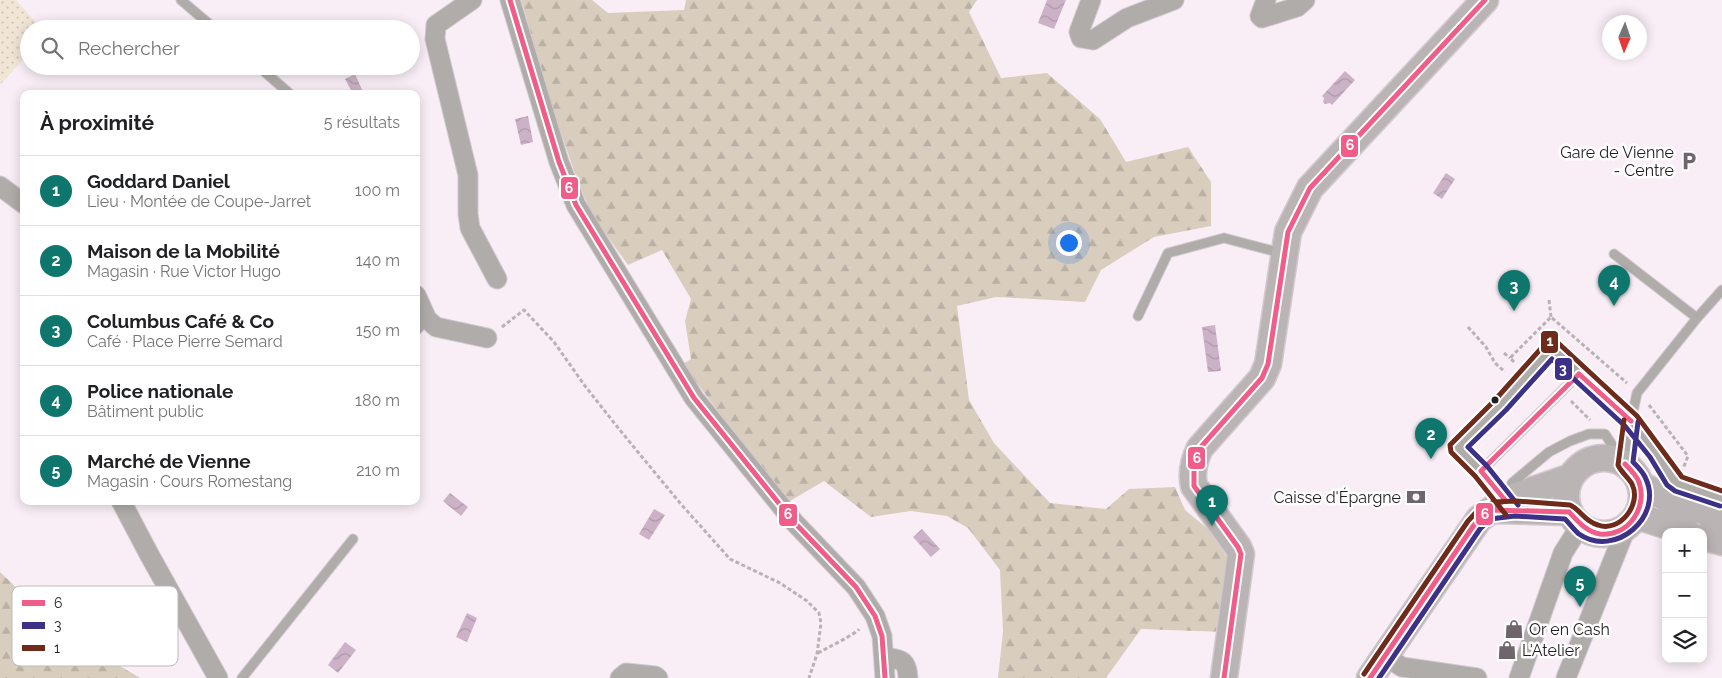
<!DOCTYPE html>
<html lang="fr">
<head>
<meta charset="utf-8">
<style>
	:root { --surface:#fff; --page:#f2f2f2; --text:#202124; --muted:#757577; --line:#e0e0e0; --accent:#0f766e }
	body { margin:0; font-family:Raleway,sans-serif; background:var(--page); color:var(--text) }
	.controls { position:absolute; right:15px; bottom:15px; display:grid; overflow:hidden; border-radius:10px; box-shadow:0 2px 12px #0003 }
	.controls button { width:45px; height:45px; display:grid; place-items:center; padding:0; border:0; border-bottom:1px solid var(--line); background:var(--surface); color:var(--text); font:25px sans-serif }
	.compass { position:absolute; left:1602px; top:15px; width:45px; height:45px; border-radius:50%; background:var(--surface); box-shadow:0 2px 12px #0003; rotate:182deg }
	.you { position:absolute; left:1068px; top:242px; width:18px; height:18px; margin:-12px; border:4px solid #fff; border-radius:50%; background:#1a73e8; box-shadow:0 0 0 8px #1a73e833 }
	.badge { display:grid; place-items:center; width:32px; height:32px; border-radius:50%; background:var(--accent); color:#fff; font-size:16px; font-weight:700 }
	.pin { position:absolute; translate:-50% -41px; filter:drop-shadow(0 1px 2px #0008) }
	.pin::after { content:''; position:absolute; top:26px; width:18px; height:15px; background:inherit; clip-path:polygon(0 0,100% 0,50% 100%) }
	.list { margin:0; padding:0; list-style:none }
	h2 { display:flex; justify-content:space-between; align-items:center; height:65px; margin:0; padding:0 20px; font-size:21px }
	h2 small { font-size:16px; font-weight:400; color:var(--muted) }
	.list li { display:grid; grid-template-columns:32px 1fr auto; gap:15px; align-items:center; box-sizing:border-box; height:70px; padding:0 20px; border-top:1px solid var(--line) }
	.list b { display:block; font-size:19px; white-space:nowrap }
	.list p { margin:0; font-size:16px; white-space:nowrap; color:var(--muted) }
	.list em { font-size:16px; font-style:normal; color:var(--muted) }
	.icon { flex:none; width:28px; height:28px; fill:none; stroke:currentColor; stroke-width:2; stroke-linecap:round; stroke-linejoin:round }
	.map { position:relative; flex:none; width:1722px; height:678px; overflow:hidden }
	.search { position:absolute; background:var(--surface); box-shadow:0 2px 12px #0003; left:20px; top:20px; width:400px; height:55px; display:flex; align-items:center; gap:12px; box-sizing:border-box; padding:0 18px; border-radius:28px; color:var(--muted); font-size:19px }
	.panel { position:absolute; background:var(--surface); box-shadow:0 2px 12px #0003; left:20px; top:90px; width:400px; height:415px; border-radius:10px }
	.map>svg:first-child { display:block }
	.grass { fill:url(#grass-dots) }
	.forest { fill:url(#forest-firs) }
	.water { fill:url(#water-waves) }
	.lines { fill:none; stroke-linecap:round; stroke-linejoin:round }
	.lane-casing { stroke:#d2c9cf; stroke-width:11 }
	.street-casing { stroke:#d2c9cf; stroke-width:21 }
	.secondary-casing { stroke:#d2c9cf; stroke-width:29 }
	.path { stroke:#b8b2b4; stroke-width:3; stroke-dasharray:4 2.5; stroke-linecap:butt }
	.lane { stroke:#b0acaa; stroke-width:9 }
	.street { stroke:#b0acaa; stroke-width:19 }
	.secondary { stroke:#bbb4b5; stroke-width:26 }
	.bus-1-casing { stroke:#fff; stroke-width:9 }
	.bus-2-casing { stroke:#fff; stroke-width:9 }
	.bus-3-casing { stroke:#fff; stroke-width:9 }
	.bus-1 { stroke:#ef5d88; stroke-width:5 }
	.bus-2 { stroke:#3c3187; stroke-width:5 }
	.bus-3 { stroke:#6e2a1b; stroke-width:5 }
	.bus-dot { fill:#231c21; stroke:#fff; stroke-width:2 }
	.labels { text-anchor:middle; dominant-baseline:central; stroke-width:5; stroke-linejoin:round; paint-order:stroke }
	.poi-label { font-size:16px; fill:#231c21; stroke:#fff; text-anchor:end }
	.key { fill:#fff; stroke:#bdbbbc; stroke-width:1 }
	.key-label { font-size:14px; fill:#231c21 }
	.line-badge { stroke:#fff; stroke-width:2 }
	.badge-label { font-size:14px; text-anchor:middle; font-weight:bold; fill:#fff }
</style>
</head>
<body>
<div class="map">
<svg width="1722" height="678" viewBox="0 0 1722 678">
	<defs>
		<pattern id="grass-dots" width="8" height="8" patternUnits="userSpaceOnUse" patternTransform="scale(1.25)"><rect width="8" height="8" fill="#f1e6d6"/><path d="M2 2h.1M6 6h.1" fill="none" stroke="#cec5b7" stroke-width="1.8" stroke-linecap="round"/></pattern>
		<pattern id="forest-firs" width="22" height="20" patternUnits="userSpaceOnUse" patternTransform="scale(1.25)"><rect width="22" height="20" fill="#d9cebe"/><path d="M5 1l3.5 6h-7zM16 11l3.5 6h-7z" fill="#bab0a3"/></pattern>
		<pattern id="water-waves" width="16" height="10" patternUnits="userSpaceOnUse" patternTransform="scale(1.25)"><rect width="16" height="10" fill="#ccb2c7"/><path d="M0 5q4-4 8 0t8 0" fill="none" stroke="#af98ab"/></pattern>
	</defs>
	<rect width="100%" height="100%" fill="#f9eef6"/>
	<path class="grass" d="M0,0H16L42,29H29V53L0,85Z"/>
	<path class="forest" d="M521,0H592L608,13L684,10L686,0H977L969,12L1001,78L1047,73L1100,119L1126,162L1188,147L1211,182V226L1154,237L1101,270L1085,302L996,297L957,306L969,400L994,443L1050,503L1106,509L1129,489L1175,487L1185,510L1208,529L1225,554L1228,562L1224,632L1141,629L1106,678H998L1003,632L1000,570L968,528L947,516L911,511L871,517L824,481L790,501L748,452L683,364L691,359L685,321L691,299L662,250L628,265L594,218L580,188L554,113Z
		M0,572L62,631L140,678H0Z"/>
	<path class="water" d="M1047,0H1066L1054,29L1038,23Z
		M1345,71L1355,80L1332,105L1330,103L1325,104L1323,102L1324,98L1322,96Z
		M355,74L364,94H353L345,79Z
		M528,116L533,142L521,145L515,119Z
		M1446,173L1455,179L1442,199L1433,193Z
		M1215,325L1221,371L1208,372L1202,327Z
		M450,493L468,507L461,516L443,501Z
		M654,509L665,515L649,540L639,534Z
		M922,529L940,549L931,557L913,537Z
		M467,613L477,618L467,642L456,637Z
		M345,642L356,650L338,673L328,665Z"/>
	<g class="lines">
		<g class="lane-casing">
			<path id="lane" d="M181,0L215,29
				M258,66L290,94
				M1614,254L1697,318
				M1138,316L1168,253L1224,238L1281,253
				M416,331L427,319
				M1631,421L1637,393L1697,318L1722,290
				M1481,471L1579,374
				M1508,493L1512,483L1549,452L1570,441L1589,434H1605L1623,462
				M1503,498L1481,471L1457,447L1500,405L1552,348L1631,421L1656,453L1672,479L1678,484L1722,499
				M242,678L353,539"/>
		</g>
		<g class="street-casing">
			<path id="street" d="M472,0L436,25L435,39L468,175V214L470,228L497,279
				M510,0L559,162L576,205L694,398L794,522L856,587L875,616L882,636L885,678
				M1091,0L1079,32L1081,38L1093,40L1127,18L1174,0
				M1266,0L1260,16L1262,18L1297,7L1305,0
				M0,186L24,204
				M416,295L427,319L436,327L487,338
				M1625,464L1631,421
				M121,501L150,556L218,678
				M1385,656L1402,667L1477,678
				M885,657C901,660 907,659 908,678
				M620,678L626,673L655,676L658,678
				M1519,678L1563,553L1580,526
				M1566,678L1626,528"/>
		</g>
		<g class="secondary-casing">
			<path id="secondary" d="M1566 496a38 38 0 1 1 76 0a38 38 0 1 1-76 0Z
				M1641,485L1672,501L1722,517
				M1496,510L1569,512
				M1637,516L1687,532
				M1703,537L1722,542
				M1224,678L1241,554L1238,547L1194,486C1191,472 1194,460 1200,448L1262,378L1268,364L1288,232L1310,188L1485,0
				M1370,678L1479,519L1505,500L1571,477"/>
		</g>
		<path class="path" d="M1549,300L1551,317
			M502,327L524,310L554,342L585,386L619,429L680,503L730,559L780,583L807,601L819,613L821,623L817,654L809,678
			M1468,327L1486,347L1495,363L1505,372
			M1504,353L1510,358
			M1514,362L1510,358L1551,317L1627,383
			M1571,401L1590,420
			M1649,405L1688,456L1683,469
			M818,653C825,649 856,634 859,629"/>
		<use href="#lane" class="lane"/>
		<use href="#street" class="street"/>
		<use href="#secondary" class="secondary"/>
		<g class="bus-1-casing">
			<path id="bus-1" d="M510,0L559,162L576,205L694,398L794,522L856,587L875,616L882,636L885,678
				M1579,374L1631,421
				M1569,512C1578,521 1586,532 1600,534C1628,537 1648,508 1639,482C1637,476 1630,469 1625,464
				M1469,532L1479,519L1490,510L1569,512
				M1224,678L1241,554L1238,547L1194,486V466L1200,448L1262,378L1268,364L1288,232L1310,188L1485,0
				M1370,678L1474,525L1486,513L1505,500L1481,471L1579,374"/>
		</g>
		<g class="bus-2-casing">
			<path id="bus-2" d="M1518,505L1487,466L1468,447L1506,410L1552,359L1625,426L1650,457L1667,485L1675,491L1720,506
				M1379,678L1480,529L1490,519L1515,516L1565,519C1570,524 1574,530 1579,534C1615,559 1665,516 1645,477C1643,472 1637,466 1633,462L1638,422"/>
		</g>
		<g class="bus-3-casing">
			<path id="bus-3" d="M1506,515L1475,476L1451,452L1450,445L1495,400L1546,343L1551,341L1557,342L1637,416L1682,477L1722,491
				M1364,674L1468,521L1481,507L1494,502L1516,501L1570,505C1581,510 1584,521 1598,525C1620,533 1642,504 1632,484C1628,477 1621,472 1618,465L1624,420"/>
		</g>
		<use href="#bus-1" class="bus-1"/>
		<use href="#bus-2" class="bus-2"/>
		<use href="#bus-3" class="bus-3"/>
	</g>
	<defs>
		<g id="parking-bare" transform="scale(1.5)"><path d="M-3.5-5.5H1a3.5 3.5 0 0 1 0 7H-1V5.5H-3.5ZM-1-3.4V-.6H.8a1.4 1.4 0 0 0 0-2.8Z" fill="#6e666c" stroke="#fff" stroke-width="2.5" paint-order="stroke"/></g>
		<g id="bank-bare" transform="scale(1.5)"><path d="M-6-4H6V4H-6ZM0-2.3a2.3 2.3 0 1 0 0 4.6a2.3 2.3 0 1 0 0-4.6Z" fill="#6e666c" stroke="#fff" stroke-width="2.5" paint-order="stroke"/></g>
		<g id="shop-bare" transform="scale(1.5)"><path d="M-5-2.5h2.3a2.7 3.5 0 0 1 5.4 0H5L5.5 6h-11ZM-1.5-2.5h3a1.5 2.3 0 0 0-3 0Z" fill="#6e666c" stroke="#fff" stroke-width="2.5" paint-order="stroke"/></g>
	</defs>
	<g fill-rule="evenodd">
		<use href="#parking-bare" x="1689" y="161"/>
		<use href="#bank-bare" x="1416" y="497"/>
		<use href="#shop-bare" x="1514" y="629"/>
		<use href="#shop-bare" x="1507" y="650"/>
	</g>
	<circle class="bus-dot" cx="1495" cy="400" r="4.5"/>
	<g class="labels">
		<g class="poi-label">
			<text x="1674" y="152">Gare de Vienne<tspan x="1674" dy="18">- Centre</tspan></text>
			<text x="1401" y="497">Caisse d'Épargne</text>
			<text x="1529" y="629" text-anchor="start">Or en Cash</text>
			<text x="1522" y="650" text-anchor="start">L'Atelier</text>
		</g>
	</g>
	<rect x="12" y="586" width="166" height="80" rx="8" class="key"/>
	<rect x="22" y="600" width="23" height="6" fill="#ef5d88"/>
	<rect x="22" y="622" width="23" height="7" fill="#3c3187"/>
	<rect x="22" y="645" width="23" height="6" fill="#6e2a1b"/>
	<g class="key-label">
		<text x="54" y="608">6</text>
		<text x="54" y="630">3</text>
		<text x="54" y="653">1</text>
	</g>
	<g class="line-badge">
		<rect x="1340" y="134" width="19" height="24" rx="5" fill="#ef5d88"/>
		<rect x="560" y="176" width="19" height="24" rx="5" fill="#ef5d88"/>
		<rect x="1540" y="330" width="19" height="24" rx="5" fill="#6e2a1b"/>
		<rect x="1554" y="357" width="19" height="24" rx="5" fill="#3c3187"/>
		<rect x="1187" y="446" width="19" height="24" rx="5" fill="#ef5d88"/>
		<rect x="1475" y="502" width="19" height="24" rx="5" fill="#ef5d88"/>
		<rect x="778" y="503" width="20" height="24" rx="5" fill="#ef5d88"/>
	</g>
	<g class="badge-label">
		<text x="1350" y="150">6</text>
		<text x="569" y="193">6</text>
		<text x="1550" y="346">1</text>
		<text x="1563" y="374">3</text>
		<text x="1197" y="463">6</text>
		<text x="1485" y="519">6</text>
		<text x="788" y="519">6</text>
	</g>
</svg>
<div class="controls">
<button>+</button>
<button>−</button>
<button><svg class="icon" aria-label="layers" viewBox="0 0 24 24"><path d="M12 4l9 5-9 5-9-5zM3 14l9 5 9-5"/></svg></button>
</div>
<svg class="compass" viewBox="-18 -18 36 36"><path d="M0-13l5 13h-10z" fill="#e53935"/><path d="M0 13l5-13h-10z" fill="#757577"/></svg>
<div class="you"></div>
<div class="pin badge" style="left:1212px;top:526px">1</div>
<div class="pin badge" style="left:1431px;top:459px">2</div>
<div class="pin badge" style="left:1514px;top:311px">3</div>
<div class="pin badge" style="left:1614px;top:306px">4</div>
<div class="pin badge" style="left:1580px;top:607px">5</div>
<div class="search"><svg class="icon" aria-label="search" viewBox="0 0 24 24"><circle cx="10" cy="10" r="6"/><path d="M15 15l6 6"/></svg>Rechercher</div>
<section class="panel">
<h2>À proximité<small>5 résultats</small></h2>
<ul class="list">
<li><span class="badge">1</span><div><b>Goddard Daniel</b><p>Lieu · Montée de Coupe-Jarret</p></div><em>100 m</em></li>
<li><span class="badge">2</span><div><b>Maison de la Mobilité</b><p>Magasin · Rue Victor Hugo</p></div><em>140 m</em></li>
<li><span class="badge">3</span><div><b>Columbus Café &amp; Co</b><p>Café · Place Pierre Semard</p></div><em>150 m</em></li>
<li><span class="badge">4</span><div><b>Police nationale</b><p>Bâtiment public</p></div><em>180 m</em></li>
<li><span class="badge">5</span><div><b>Marché de Vienne</b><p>Magasin · Cours Romestang</p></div><em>210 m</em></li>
</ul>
</section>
</div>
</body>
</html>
